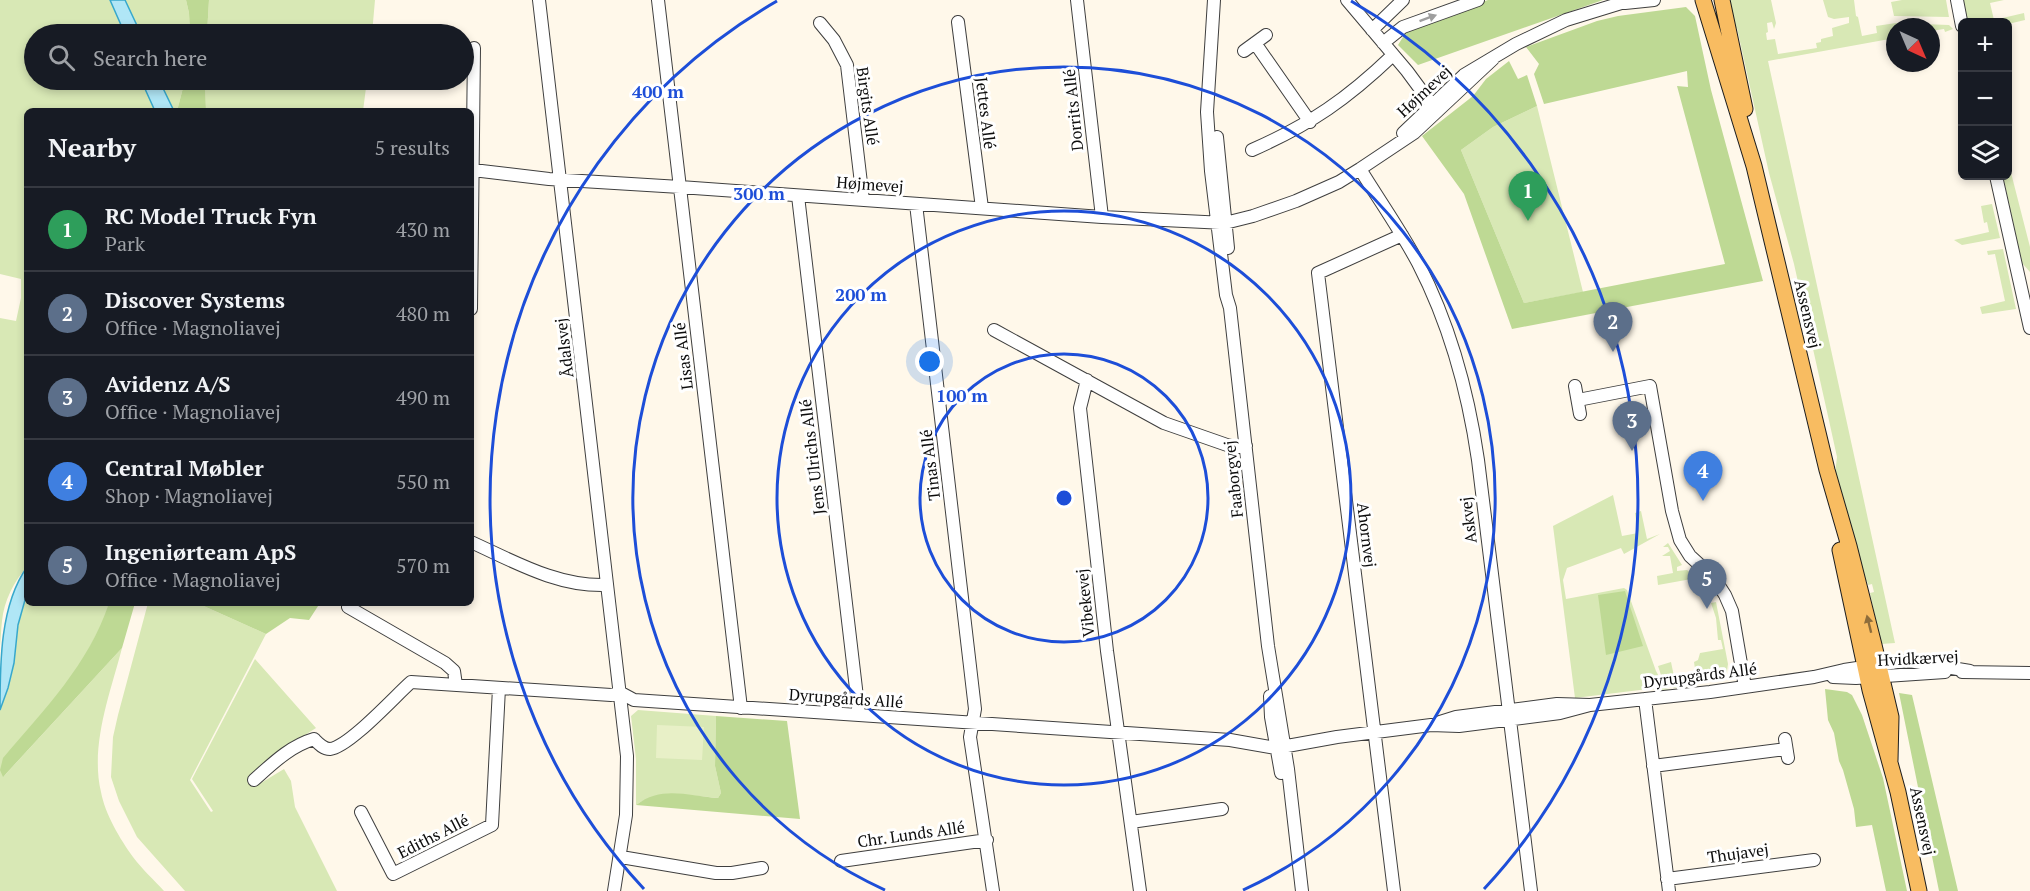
<!DOCTYPE html>
<html lang="en">
<head>
<meta charset="utf-8">
<style>
	:root { --surface:#171b24; --page:#20242c; --text:#f1f3f6; --muted:#9ea1a6; --line:#363941; --accent:#d996a5 }
	body { margin:0; font-family:"PT Serif",serif; background:var(--page); color:var(--text) }
	.controls { position:absolute; right:18px; top:18px; display:grid; overflow:hidden; border-radius:9px; box-shadow:0 3px 9px #0003 }
	.controls button { width:54px; height:54px; display:grid; place-items:center; padding:0; border:0; border-bottom:2px solid var(--line); background:var(--surface); color:var(--text); font:30px sans-serif }
	.compass { position:absolute; left:1886px; top:18px; width:54px; height:54px; border-radius:50%; background:var(--surface); box-shadow:0 3px 9px #0003; rotate:136deg }
	.you { position:absolute; left:930px; top:362px; width:21px; height:21px; margin:-15px; border:4px solid #fff; border-radius:50%; background:#1a73e8; box-shadow:0 0 0 9px #1a73e833 }
	.badge { display:grid; place-items:center; width:39px; height:39px; border-radius:50%; background:var(--accent); color:#fff; font-size:20px; font-weight:700 }
	.pin { position:absolute; translate:-50% -50px; filter:drop-shadow(0 2px 3px #0008) }
	.pin::after { content:''; position:absolute; top:32px; width:21px; height:18px; background:inherit; clip-path:polygon(0 0,100% 0,50% 100%) }
	.list { margin:0; padding:0; list-style:none }
	h2 { display:flex; justify-content:space-between; align-items:center; height:78px; margin:0; padding:0 24px; font-size:26px }
	h2 small { font-size:20px; font-weight:400; color:var(--muted) }
	.list li { display:grid; grid-template-columns:39px 1fr auto; gap:18px; align-items:center; box-sizing:border-box; height:84px; padding:0 24px; border-top:2px solid var(--line) }
	.list b { display:block; font-size:22px; white-space:nowrap }
	.list p { margin:0; font-size:20px; white-space:nowrap; color:var(--muted) }
	.list em { font-size:20px; font-style:normal; color:var(--muted) }
	.icon { flex:none; width:33px; height:33px; fill:none; stroke:currentColor; stroke-width:2; stroke-linecap:round; stroke-linejoin:round }
	.map { position:relative; flex:none; width:2030px; height:891px; overflow:hidden }
	.search { position:absolute; background:var(--surface); box-shadow:0 3px 9px #0003; left:24px; top:24px; width:450px; height:66px; display:flex; align-items:center; gap:15px; box-sizing:border-box; padding:0 21px; border-radius:33px; color:var(--muted); font-size:22px }
	.panel { position:absolute; background:var(--surface); box-shadow:0 3px 9px #0003; left:24px; top:108px; width:450px; height:498px; border-radius:9px }
	.map>svg:first-child { display:block }
	.green { fill:#d8e8b5 }
	.forest { fill:#bed994 }
	.pitch { fill:#e8f0c7 }
	.water { fill:#b0e6f6; stroke:#37a8cc; stroke-width:1.5 }
	.lines { fill:none; stroke-linecap:round; stroke-linejoin:round }
	.minor-casing { stroke:#3f3f3f; stroke-width:14 }
	.major-casing { stroke:#1d1d1d; stroke-width:17 }
	.minor { stroke:#fff; stroke-width:12 }
	.major { stroke:#f8bc61; stroke-width:15 }
	.oneway { fill:#9e9e9e }
	.oneway2 { fill:#8e6d3b }
	.ring { fill:none; stroke:#1d4ed8; stroke-width:3 }
	.labels { text-anchor:middle; dominant-baseline:central; stroke-width:6; stroke-linejoin:round; paint-order:stroke }
	.street-label { font-size:16px; fill:#0c0c0c; stroke:#fff }
	.centre { fill:#1d4ed8; stroke:#fff; stroke-width:3 }
	.ring-label { font-size:18px; text-anchor:middle; font-weight:bold; fill:#1d4ed8; stroke:#fff; stroke-width:6; stroke-linejoin:round; paint-order:stroke }
</style>
</head>
<body>
<div class="map">
<svg width="2030" height="891" viewBox="0 0 2030 891">
	<rect width="100%" height="100%" fill="#fff8ea"/>
	<path class="green" d="M0,0H110L125,34H34V80H141L155,111H27V567C14,581 4,601 2,621C1,629 1,637 0,646V318L16,321L21,298V279L0,274Z
		M125,0H186L189,13L190,34H141Z
		M209,0H375L372,34H207Z
		M1729,0H1771L1776,23L1774,29L1772,22L1767,23L1768,32L1766,33L1767,40L1775,39L1778,54L1817,48L1816,43L1821,42V39L1833,36L1832,28L1849,23V17L1834,19L1828,17L1823,0H1854L1856,16L1858,17L1862,36L1877,33L1876,26L1896,23L1949,25L1953,29L1945,32L1944,29L1931,31V27H1895V38L1768,61L1895,643L1881,644L1870,593L1874,592L1872,584L1868,585L1867,581H1865L1835,474L1837,457L1828,416L1794,264L1769,173L1737,28L1731,29Z
		M1902,0H1946L1949,17L1894,16L1891,2Z
		M1962,0H2004L1990,3L1994,20L2024,13L2025,20L2008,24V22H1968Z
		M159,80H185L177,111H174Z
		M205,80H367L363,111H206Z
		M1537,106L1583,292L1524,303L1461,150L1493,127Z
		M2008,161L2030,247V272L2022,263L2003,176H2008Z
		M1992,204L2000,238L1962,245L1954,240L1989,232L1987,222L1984,223L1981,206Z
		M2003,249L2016,309L1982,314L1980,307L2005,301L1995,254L1988,255L1987,251Z
		M1613,495L1622,536L1638,533L1635,513L1641,511L1647,539L1660,534L1624,554L1621,548L1567,568L1563,580L1566,599L1624,588L1627,590L1656,671L1663,684L1662,687L1671,690L1648,689L1575,698L1553,526Z
		M1668,543L1682,565L1677,567V571L1687,570L1697,578L1658,585L1657,576L1673,573L1670,556H1662L1670,551L1668,547H1663Z
		M27,593V603H109L104,620L84,658L4,776L122,648C110,694 90,745 101,792C105,814 120,839 133,857C142,869 154,880 164,891H0V710C6,695 11,680 14,664C17,640 17,617 27,593Z
		M1716,602L1728,664L1727,671L1720,680L1674,688L1662,678L1658,666L1671,662L1676,686L1697,682L1694,662L1698,660L1700,653L1723,649L1721,640H1718L1716,618L1711,603Z
		M148,603H197L266,634L190,780L211,812L213,811L192,779L255,659L316,728L275,754L249,778L256,786L284,769L291,781L295,807L337,891H185L137,837L119,801L111,777L113,737L118,715Z
		M638,710L716,716L715,766L721,793L718,798C694,796 656,790 636,805V759L631,716Z"/>
	<path class="forest" d="M186,0H209L207,34H190L189,13Z
		M1488,0H1603L1418,65L1398,45L1408,29Z
		M1686,7L1695,16L1711,90L1763,281L1512,329L1464,194L1422,136L1473,96L1486,79L1509,61L1518,79L1527,75L1537,106L1493,127L1461,150L1524,303L1725,264L1677,86L1688,87L1687,71L1544,104L1534,74L1539,64L1526,47L1597,21L1618,16Z
		M185,80H205L206,111H177Z
		M1625,591L1643,646L1606,655L1598,595Z
		M109,603H135L122,648L3,777L0,770L3,758C44,710 89,664 109,603Z
		M197,603H320L309,620L290,618L266,634Z
		M1825,689L1847,692L1852,695L1862,715L1883,778L1907,891H1886L1872,825L1856,827L1854,809L1843,770L1839,761L1834,733L1828,720Z
		M1899,693L1912,695L1958,891H1939Z
		M716,716L787,721L800,819L636,805C662,785 688,796 718,798L721,793L715,766Z"/>
	<path class="pitch" d="M657,725L704,727L702,760L656,758Z"/>
	<path class="water" d="M110,0H125L141,34H125Z
		M141,80H159L174,111H155Z
		M27,567V593L18,625L14,663L8,688L0,710C0,663 0,605 27,567Z"/>
	<g class="lines">
		<g class="minor-casing">
			<path id="minor" d="M539,0L627,756L626,815L614,891
				M658,0L741,708
				M1077,0L1102,217
				M1214,0L1207,112L1211,171L1226,295L1230,308L1268,646L1288,769L1302,891
				M1347,0L1407,71L1435,109
				M1957,0L1962,26
				M1625,3L1654,0
				M958,22L982,208
				M820,23L834,40L847,65L863,200
				M1372,30L1403,0
				M1255,43L1310,122
				M1383,43L1403,27L1478,0
				M1244,51L1266,35
				M1403,133L1464,75L1516,44L1566,20L1631,0
				M1217,137L1228,248
				M1252,150C1311,124 1347,99 1393,55
				M1360,169C1379,200 1401,231 1418,263C1450,325 1468,391 1478,460L1531,891
				M473,170L549,179L680,187L1102,217L1225,223L1253,216L1296,201L1339,182L1360,169L1414,133L1493,59
				M1996,176L2030,328
				M798,196L859,714
				M916,204L975,709L970,737L993,891
				M471,309L474,48
				M994,330L1164,423L1227,445L1237,447L1246,446
				M1087,380L1080,408L1107,651L1140,891
				M1575,386L1580,414
				M1578,400L1650,386L1672,511L1680,540L1690,556L1714,578L1725,595L1732,611L1745,687
				M471,542C515,562 558,587 607,585
				M348,607L445,663L454,671L456,685
				M1962,672L2030,673
				M1833,677L1856,678L1945,672
				M621,693L634,700L1230,740L1276,748L1337,737L1431,725L1459,726L1560,713L1590,705
				M1270,696L1271,717L1281,773
				M1645,699L1669,891
				M1440,722L1456,717L1557,704L1590,705L1710,692L1814,677L1844,670L1897,662L1909,661L1970,671
				M1785,739L1788,758
				M1653,766L1786,749
				M254,780C272,764 290,746 314,739C318,743 323,749 330,749C349,747 395,696 411,682L611,695L621,693
				M361,812L393,874L492,825L499,688
				M1131,822L1222,809
				M621,857L716,873H732L762,868
				M841,861L987,840
				M1667,879L1814,860
				M1394,891L1318,273L1402,235"/>
		</g>
		<g class="major-casing">
			<path id="major" d="M1703,0L1754,166L1827,470L1849,546L1874,645L1891,717L1890,760
				M1722,0L1745,109
				M1840,550L1870,690L1898,792L1919,891"/>
		</g>
		<use href="#minor" class="minor"/>
		<use href="#major" class="major"/>
	</g>
	<defs><path id="oneway-solid" d="M-6-.8H1V-3.2L6.5 0L1 3.2V.8H-6Z" transform="scale(1.5)"/></defs>
	<use class="oneway" href="#oneway-solid" transform="translate(1428 18) rotate(-20)"/>
	<use class="oneway2" href="#oneway-solid" transform="translate(1869 624) rotate(-104)"/>
	<g class="ring">
		<circle cx="1064" cy="498" r="144"/>
		<circle cx="1064" cy="498" r="287"/>
		<path d="M885 890A431 431 0 1 1 1243 890"/>
		<path d="M644 889A574 574 0 0 1 777 1M1351 1A574 574 0 0 1 1484 889"/>
	</g>
	<g class="labels">
		<g class="street-label">
			<text transform="translate(1424 91) rotate(-43)">Højmevej</text>
			<text transform="translate(868 106) rotate(82)">Birgits Allé</text>
			<text transform="translate(1073 110) rotate(-96)">Dorrits Allé</text>
			<text transform="translate(986 113) rotate(83)">Jettes Allé</text>
			<text transform="translate(870 184) rotate(4)">Højmevej</text>
			<text transform="translate(1808 314) rotate(77)">Assensvej</text>
			<text transform="translate(564 348) rotate(-97)">Ådalsvej</text>
			<text transform="translate(683 356) rotate(-97)">Lisas Allé</text>
			<text transform="translate(812 457) rotate(-97)">Jens Ulrichs Allé</text>
			<text transform="translate(930 465) rotate(-97)">Tinas Allé</text>
			<text transform="translate(1233 479) rotate(-96)">Faaborgvej</text>
			<text transform="translate(1468 520) rotate(-97)">Askvej</text>
			<text transform="translate(1367 535) rotate(83)">Ahornvej</text>
			<text transform="translate(1085 603) rotate(-96)">Vibekevej</text>
			<text transform="translate(1918 658) rotate(-3)">Hvidkærvej</text>
			<text transform="translate(1700 675) rotate(-7)">Dyrupgårds Allé</text>
			<text transform="translate(846 698) rotate(4)">Dyrupgårds Allé</text>
			<text transform="translate(1923 821) rotate(78)">Assensvej</text>
			<text transform="translate(911 834) rotate(-8)">Chr. Lunds Allé</text>
			<text transform="translate(433 836) rotate(-27)">Ediths Allé</text>
			<text transform="translate(1738 853) rotate(-8)">Thujavej</text>
		</g>
	</g>
	<circle cx="1064" cy="498" r="9" class="centre"/>
	<g class="ring-label">
		<text x="658" y="98">400 m</text>
		<text x="759" y="200">300 m</text>
		<text x="861" y="301">200 m</text>
		<text x="962" y="402">100 m</text>
	</g>
</svg>
<div class="controls">
<button>+</button>
<button>−</button>
<button><svg class="icon" aria-label="layers" viewBox="0 0 24 24"><path d="M12 4l9 5-9 5-9-5zM3 14l9 5 9-5"/></svg></button>
</div>
<svg class="compass" viewBox="-18 -18 36 36"><path d="M0-13l5 13h-10z" fill="#e53935"/><path d="M0 13l5-13h-10z" fill="#9ea1a6"/></svg>
<div class="you"></div>
<div class="pin badge" style="left:1528px;top:221px;background:#2e9e5b">1</div>
<div class="pin badge" style="left:1613px;top:352px;background:#5c6f8a">2</div>
<div class="pin badge" style="left:1632px;top:451px;background:#5c6f8a">3</div>
<div class="pin badge" style="left:1703px;top:501px;background:#3f7fe0">4</div>
<div class="pin badge" style="left:1707px;top:609px;background:#5c6f8a">5</div>
<div class="search"><svg class="icon" aria-label="search" viewBox="0 0 24 24"><circle cx="10" cy="10" r="6"/><path d="M15 15l6 6"/></svg>Search here</div>
<section class="panel">
<h2>Nearby<small>5 results</small></h2>
<ul class="list">
<li><span class="badge" style="background:#2e9e5b">1</span><div><b>RC Model Truck Fyn</b><p>Park</p></div><em>430 m</em></li>
<li><span class="badge" style="background:#5c6f8a">2</span><div><b>Discover Systems</b><p>Office · Magnoliavej</p></div><em>480 m</em></li>
<li><span class="badge" style="background:#5c6f8a">3</span><div><b>Avidenz A/S</b><p>Office · Magnoliavej</p></div><em>490 m</em></li>
<li><span class="badge" style="background:#3f7fe0">4</span><div><b>Central Møbler</b><p>Shop · Magnoliavej</p></div><em>550 m</em></li>
<li><span class="badge" style="background:#5c6f8a">5</span><div><b>Ingeniørteam ApS</b><p>Office · Magnoliavej</p></div><em>570 m</em></li>
</ul>
</section>
</div>
</body>
</html>
